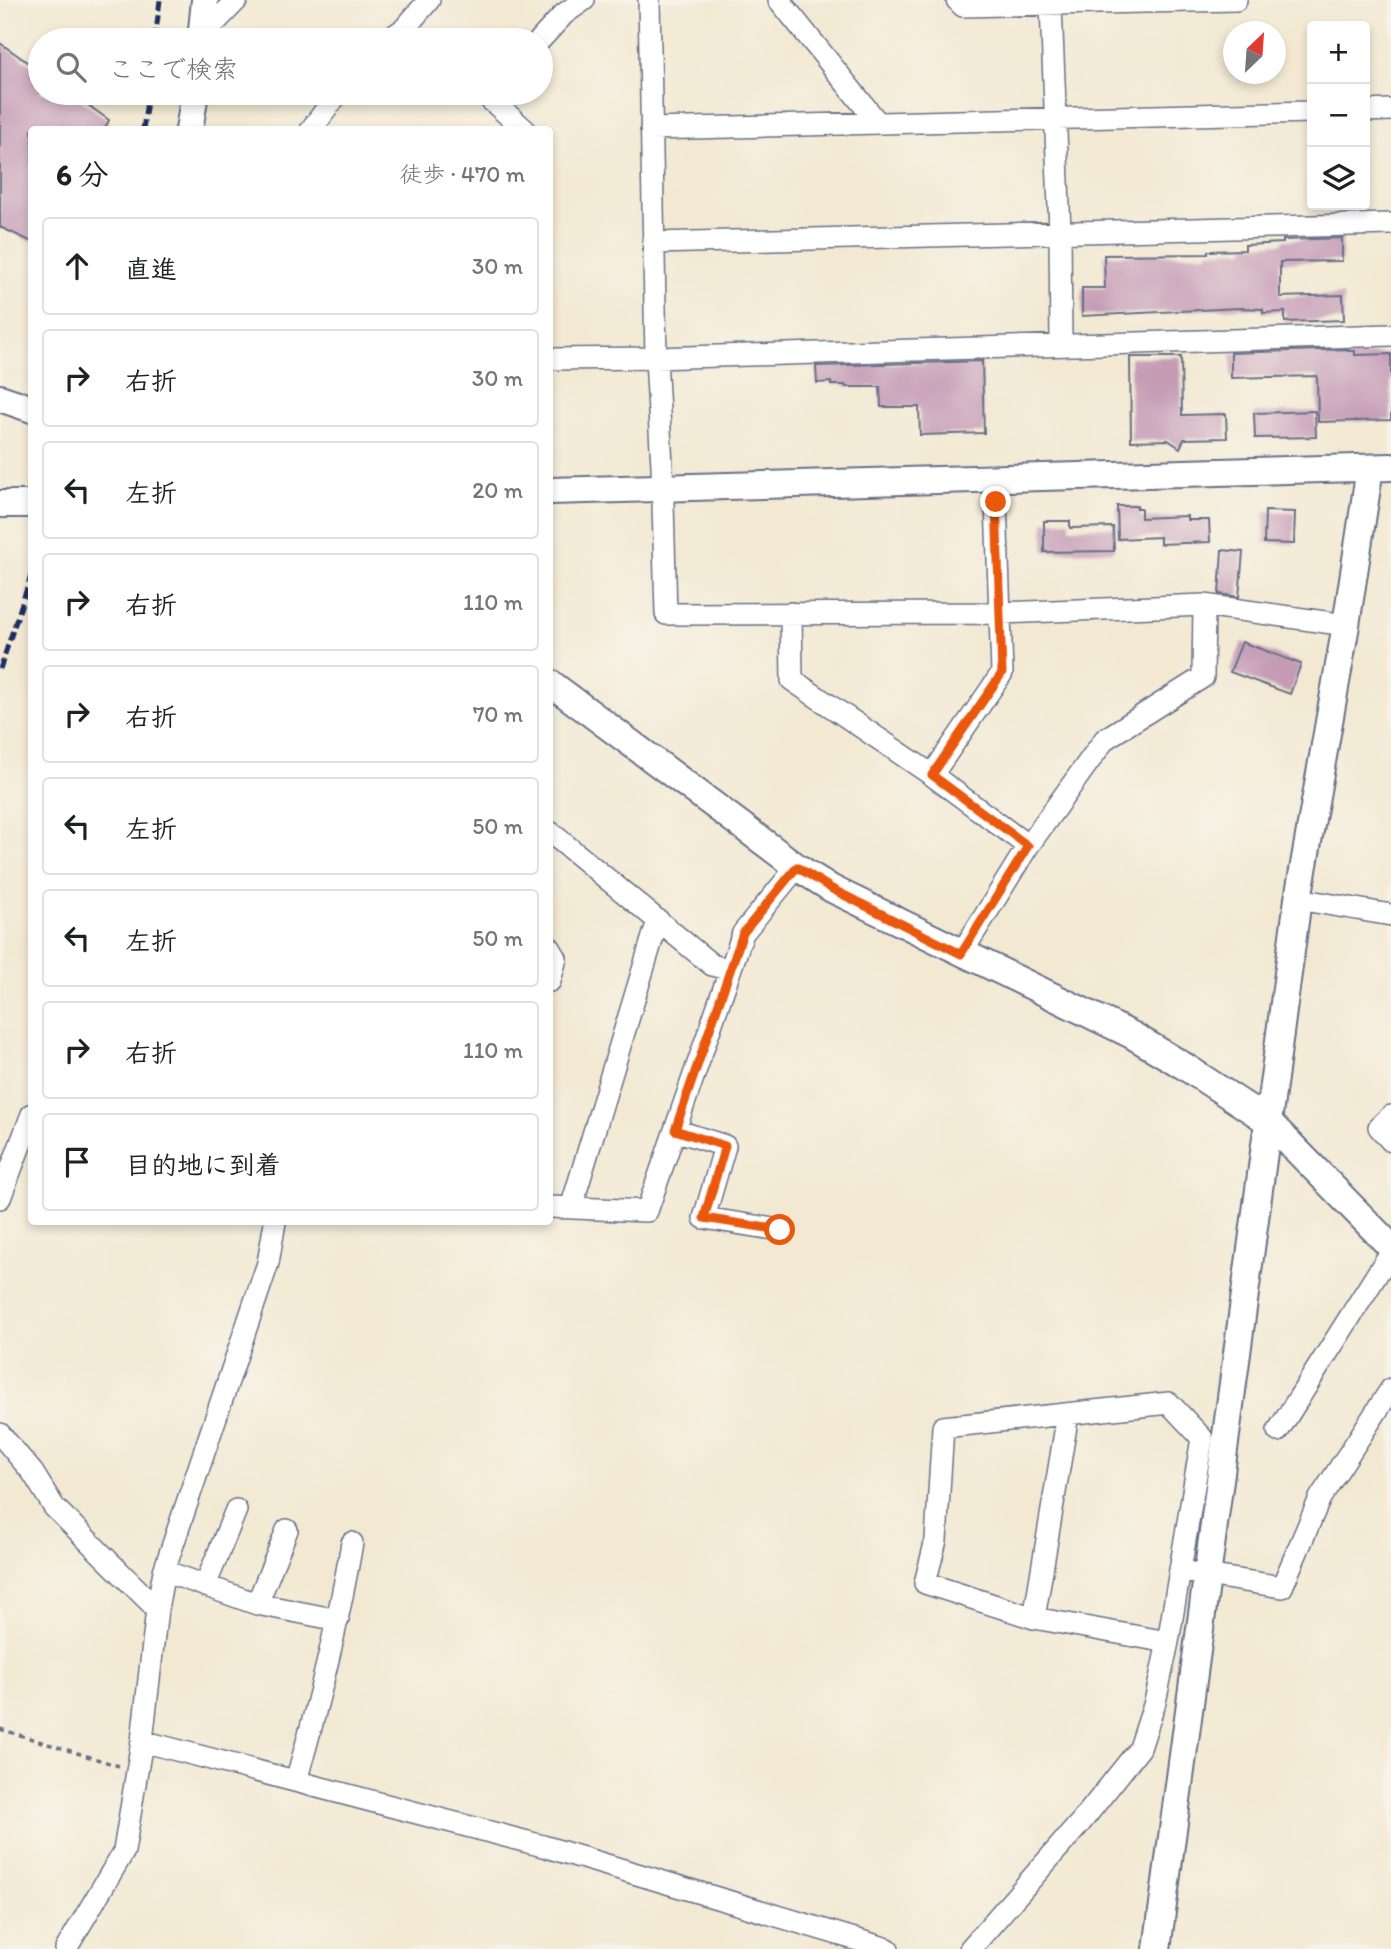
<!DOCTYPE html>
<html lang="ja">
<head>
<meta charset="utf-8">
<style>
	:root { --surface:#fff; --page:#f2f2f2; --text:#202124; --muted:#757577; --line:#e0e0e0 }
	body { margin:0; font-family:Itim,"Klee One",sans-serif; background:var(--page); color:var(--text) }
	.controls { position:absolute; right:21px; top:21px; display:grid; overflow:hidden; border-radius:7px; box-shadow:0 4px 10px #0003 }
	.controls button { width:63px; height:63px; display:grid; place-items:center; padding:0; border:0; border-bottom:2px solid var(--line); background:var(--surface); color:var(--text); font:35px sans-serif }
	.compass { position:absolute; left:1223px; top:21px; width:63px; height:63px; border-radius:50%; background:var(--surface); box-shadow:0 4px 10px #0003; rotate:25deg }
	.stop { position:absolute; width:21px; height:21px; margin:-16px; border:5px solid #ea580c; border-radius:50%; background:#fff }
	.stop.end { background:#ea580c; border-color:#fff; box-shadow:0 2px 7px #0008 }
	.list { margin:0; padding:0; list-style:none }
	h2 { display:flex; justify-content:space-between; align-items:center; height:91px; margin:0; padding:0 28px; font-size:30px }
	h2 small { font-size:23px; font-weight:400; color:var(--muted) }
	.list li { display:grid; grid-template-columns:46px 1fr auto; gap:21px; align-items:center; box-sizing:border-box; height:98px; margin:0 14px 14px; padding:0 14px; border:2px solid var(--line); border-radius:7px }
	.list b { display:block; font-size:26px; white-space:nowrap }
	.list em { font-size:23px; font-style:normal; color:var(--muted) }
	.icon { flex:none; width:38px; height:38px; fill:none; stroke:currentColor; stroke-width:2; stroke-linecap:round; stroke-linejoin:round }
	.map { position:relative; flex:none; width:1391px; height:1949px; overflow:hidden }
	.search { position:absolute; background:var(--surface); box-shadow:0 4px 10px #0003; left:28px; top:28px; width:525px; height:77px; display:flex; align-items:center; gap:18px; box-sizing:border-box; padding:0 24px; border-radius:38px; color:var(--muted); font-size:26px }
	.panel { position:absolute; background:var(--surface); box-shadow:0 4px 10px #0003; left:28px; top:126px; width:525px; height:1099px; border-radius:7px }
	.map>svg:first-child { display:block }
	.building { fill:#c59bb6 }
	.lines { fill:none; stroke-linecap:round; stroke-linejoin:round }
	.minor-casing { stroke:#677087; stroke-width:24 }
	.tertiary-casing { stroke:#677087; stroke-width:30 }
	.path { stroke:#677087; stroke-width:3.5; stroke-dasharray:5 5; stroke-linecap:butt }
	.minor { stroke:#fff; stroke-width:21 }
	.tertiary { stroke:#fff; stroke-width:26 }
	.rail { stroke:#1b2f5e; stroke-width:5; stroke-dasharray:10 5; stroke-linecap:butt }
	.route { stroke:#ea580c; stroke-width:9 }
</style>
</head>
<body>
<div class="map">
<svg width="1391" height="1949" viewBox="0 0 1391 1949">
	<rect width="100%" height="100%" fill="#f7f3e8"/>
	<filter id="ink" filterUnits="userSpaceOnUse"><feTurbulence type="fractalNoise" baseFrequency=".0143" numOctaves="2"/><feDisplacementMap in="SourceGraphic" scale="14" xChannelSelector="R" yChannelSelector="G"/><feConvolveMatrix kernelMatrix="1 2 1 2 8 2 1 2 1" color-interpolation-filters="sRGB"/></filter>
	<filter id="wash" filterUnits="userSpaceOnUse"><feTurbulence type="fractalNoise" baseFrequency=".00686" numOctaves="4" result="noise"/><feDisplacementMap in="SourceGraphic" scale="28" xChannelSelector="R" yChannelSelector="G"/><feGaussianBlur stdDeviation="1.57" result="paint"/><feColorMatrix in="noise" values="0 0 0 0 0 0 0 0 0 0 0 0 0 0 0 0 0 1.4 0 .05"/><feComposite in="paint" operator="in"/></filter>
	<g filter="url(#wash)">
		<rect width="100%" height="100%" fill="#f3e9d3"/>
		<g id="blocks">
			<path class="building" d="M0,43L40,71V93H71L109,120L104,130H32V242L0,227Z
				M1342,238V261L1280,262V297L1343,295L1344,320L1285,322V312L1263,313V309L1239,308L1082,316V288H1105L1104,255L1208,254V251L1245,250V245L1283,243V240Z
				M1348,349V351H1355V355L1391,354V420L1318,422L1317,376L1231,378V353Z
				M1130,357H1181L1182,415L1226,414L1227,438L1184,439L1180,448L1168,440L1131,441Z
				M982,361L984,433L920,435L919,407H881L880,387H846L845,385H831V382L817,383L816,366Z
				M1315,411L1316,437L1255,438L1254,413Z
				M1117,506H1137V508H1141V518L1187,516V520H1209L1210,542L1160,544V537L1118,539Z
				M1265,511L1295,512L1294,544L1264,543Z
				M1044,521H1070V528L1113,527L1114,551L1044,552Z
				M1222,550L1243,552L1239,597L1219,594Z
				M1242,642L1301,664L1290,694L1230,672Z"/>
		</g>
	</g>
	<g filter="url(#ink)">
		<use href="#blocks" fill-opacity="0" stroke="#677087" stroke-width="2"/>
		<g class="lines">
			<g class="minor-casing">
				<path id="minor" d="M649,0L656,358L662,466L666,614L1000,613L1204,605L1346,625
					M779,0L878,123
					M957,0L963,6L1236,0
					M1051,6L1060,232L1061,345
					M202,36L237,0
					M388,40L405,28L429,0
					M540,40L564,14L584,0
					M483,93L525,130
					M1365,111L1391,110
					M651,129L1312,112
					M311,130L338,93
					M654,243L1391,224
					M550,359L656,358L1391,335
					M791,613L792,680L932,775L1028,846
					M932,775L1002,673L996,502
					M550,832L712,965L730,970
					M1298,899L1391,915
					M550,948L556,958L550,981
					M961,954L1028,846L1105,739L1203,677L1204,605
					M1391,1116L1379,1127L1391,1141
					M675,1130L725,1146L704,1218L780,1230
					M0,1198L32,1114
					M550,1207L647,1211L743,933L797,867
					M571,1208L658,920
					M1278,1431L1391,1252
					M0,1434L33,1473L54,1507L157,1609
					M164,1571L257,1604L338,1620
					M1194,1573L1282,1587L1320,1498L1391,1389
					M205,1586L236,1510
					M257,1604L287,1530
					M1034,1618L1068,1414
					M142,1741L543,1846L888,1949
					M296,1781C319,1702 338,1624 352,1543
					M66,1949L124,1851L142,1741L157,1609L164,1571L268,1263L275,1222
					M970,1949L1081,1822L1140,1748L1155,1702L1168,1642L1202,1438L1169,1403L943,1427L936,1540L925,1583L1034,1618L1168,1642"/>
			</g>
			<g class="tertiary-casing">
				<path id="tertiary" d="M201,40L205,0
					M189,130L195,93
					M0,398L32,409
					M550,491L1391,467
					M0,504H32
					M550,683L797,867L832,889L1132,1035L1184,1066L1268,1121L1391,1247
					M1157,1949L1298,899L1346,625L1370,468"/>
			</g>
			<path class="path" d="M0,1729L119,1766"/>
			<use href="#minor" class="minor"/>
			<use href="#tertiary" class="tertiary"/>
			<path class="rail" d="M155,40L160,0
				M143,130L148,93
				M0,669L32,573"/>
		</g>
	</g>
	<g class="lines" filter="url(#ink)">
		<path class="route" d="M780,1230L704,1218L725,1146L675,1130L743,933L797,867L832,889L961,954L1028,846L932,775L1002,673L996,502"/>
	</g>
</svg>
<div class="controls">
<button>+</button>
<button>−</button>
<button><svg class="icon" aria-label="layers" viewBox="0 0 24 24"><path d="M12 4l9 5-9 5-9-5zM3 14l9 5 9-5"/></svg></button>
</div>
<svg class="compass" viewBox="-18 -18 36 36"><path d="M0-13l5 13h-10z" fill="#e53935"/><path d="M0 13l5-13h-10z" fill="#757577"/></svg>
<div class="stop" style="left:780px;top:1230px"></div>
<div class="stop end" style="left:996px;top:502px"></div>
<div class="search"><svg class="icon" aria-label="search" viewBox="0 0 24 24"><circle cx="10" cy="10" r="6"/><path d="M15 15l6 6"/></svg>ここで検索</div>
<section class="panel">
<h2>6 分<small>徒歩 · 470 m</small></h2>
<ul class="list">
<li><svg class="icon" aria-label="ahead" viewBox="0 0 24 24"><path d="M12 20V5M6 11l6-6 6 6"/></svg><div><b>直進</b></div><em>30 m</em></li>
<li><svg class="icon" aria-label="right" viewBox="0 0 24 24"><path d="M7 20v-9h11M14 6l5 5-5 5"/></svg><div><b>右折</b></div><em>30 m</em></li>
<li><svg class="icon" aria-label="left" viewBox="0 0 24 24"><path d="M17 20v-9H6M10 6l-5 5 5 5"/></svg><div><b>左折</b></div><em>20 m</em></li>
<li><svg class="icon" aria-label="right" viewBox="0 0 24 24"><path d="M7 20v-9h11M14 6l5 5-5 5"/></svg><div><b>右折</b></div><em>110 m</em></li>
<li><svg class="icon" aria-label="right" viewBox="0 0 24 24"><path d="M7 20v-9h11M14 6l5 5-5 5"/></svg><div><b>右折</b></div><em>70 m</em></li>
<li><svg class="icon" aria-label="left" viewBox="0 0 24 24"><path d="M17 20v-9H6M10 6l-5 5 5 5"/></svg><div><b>左折</b></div><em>50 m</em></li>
<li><svg class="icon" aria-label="left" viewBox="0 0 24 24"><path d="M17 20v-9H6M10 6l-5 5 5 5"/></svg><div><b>左折</b></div><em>50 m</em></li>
<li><svg class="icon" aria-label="right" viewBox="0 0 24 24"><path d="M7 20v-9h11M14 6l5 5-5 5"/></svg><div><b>右折</b></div><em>110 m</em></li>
<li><svg class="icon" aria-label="arrive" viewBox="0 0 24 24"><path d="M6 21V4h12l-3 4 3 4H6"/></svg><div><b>目的地に到着</b></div></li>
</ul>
</section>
</div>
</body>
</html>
